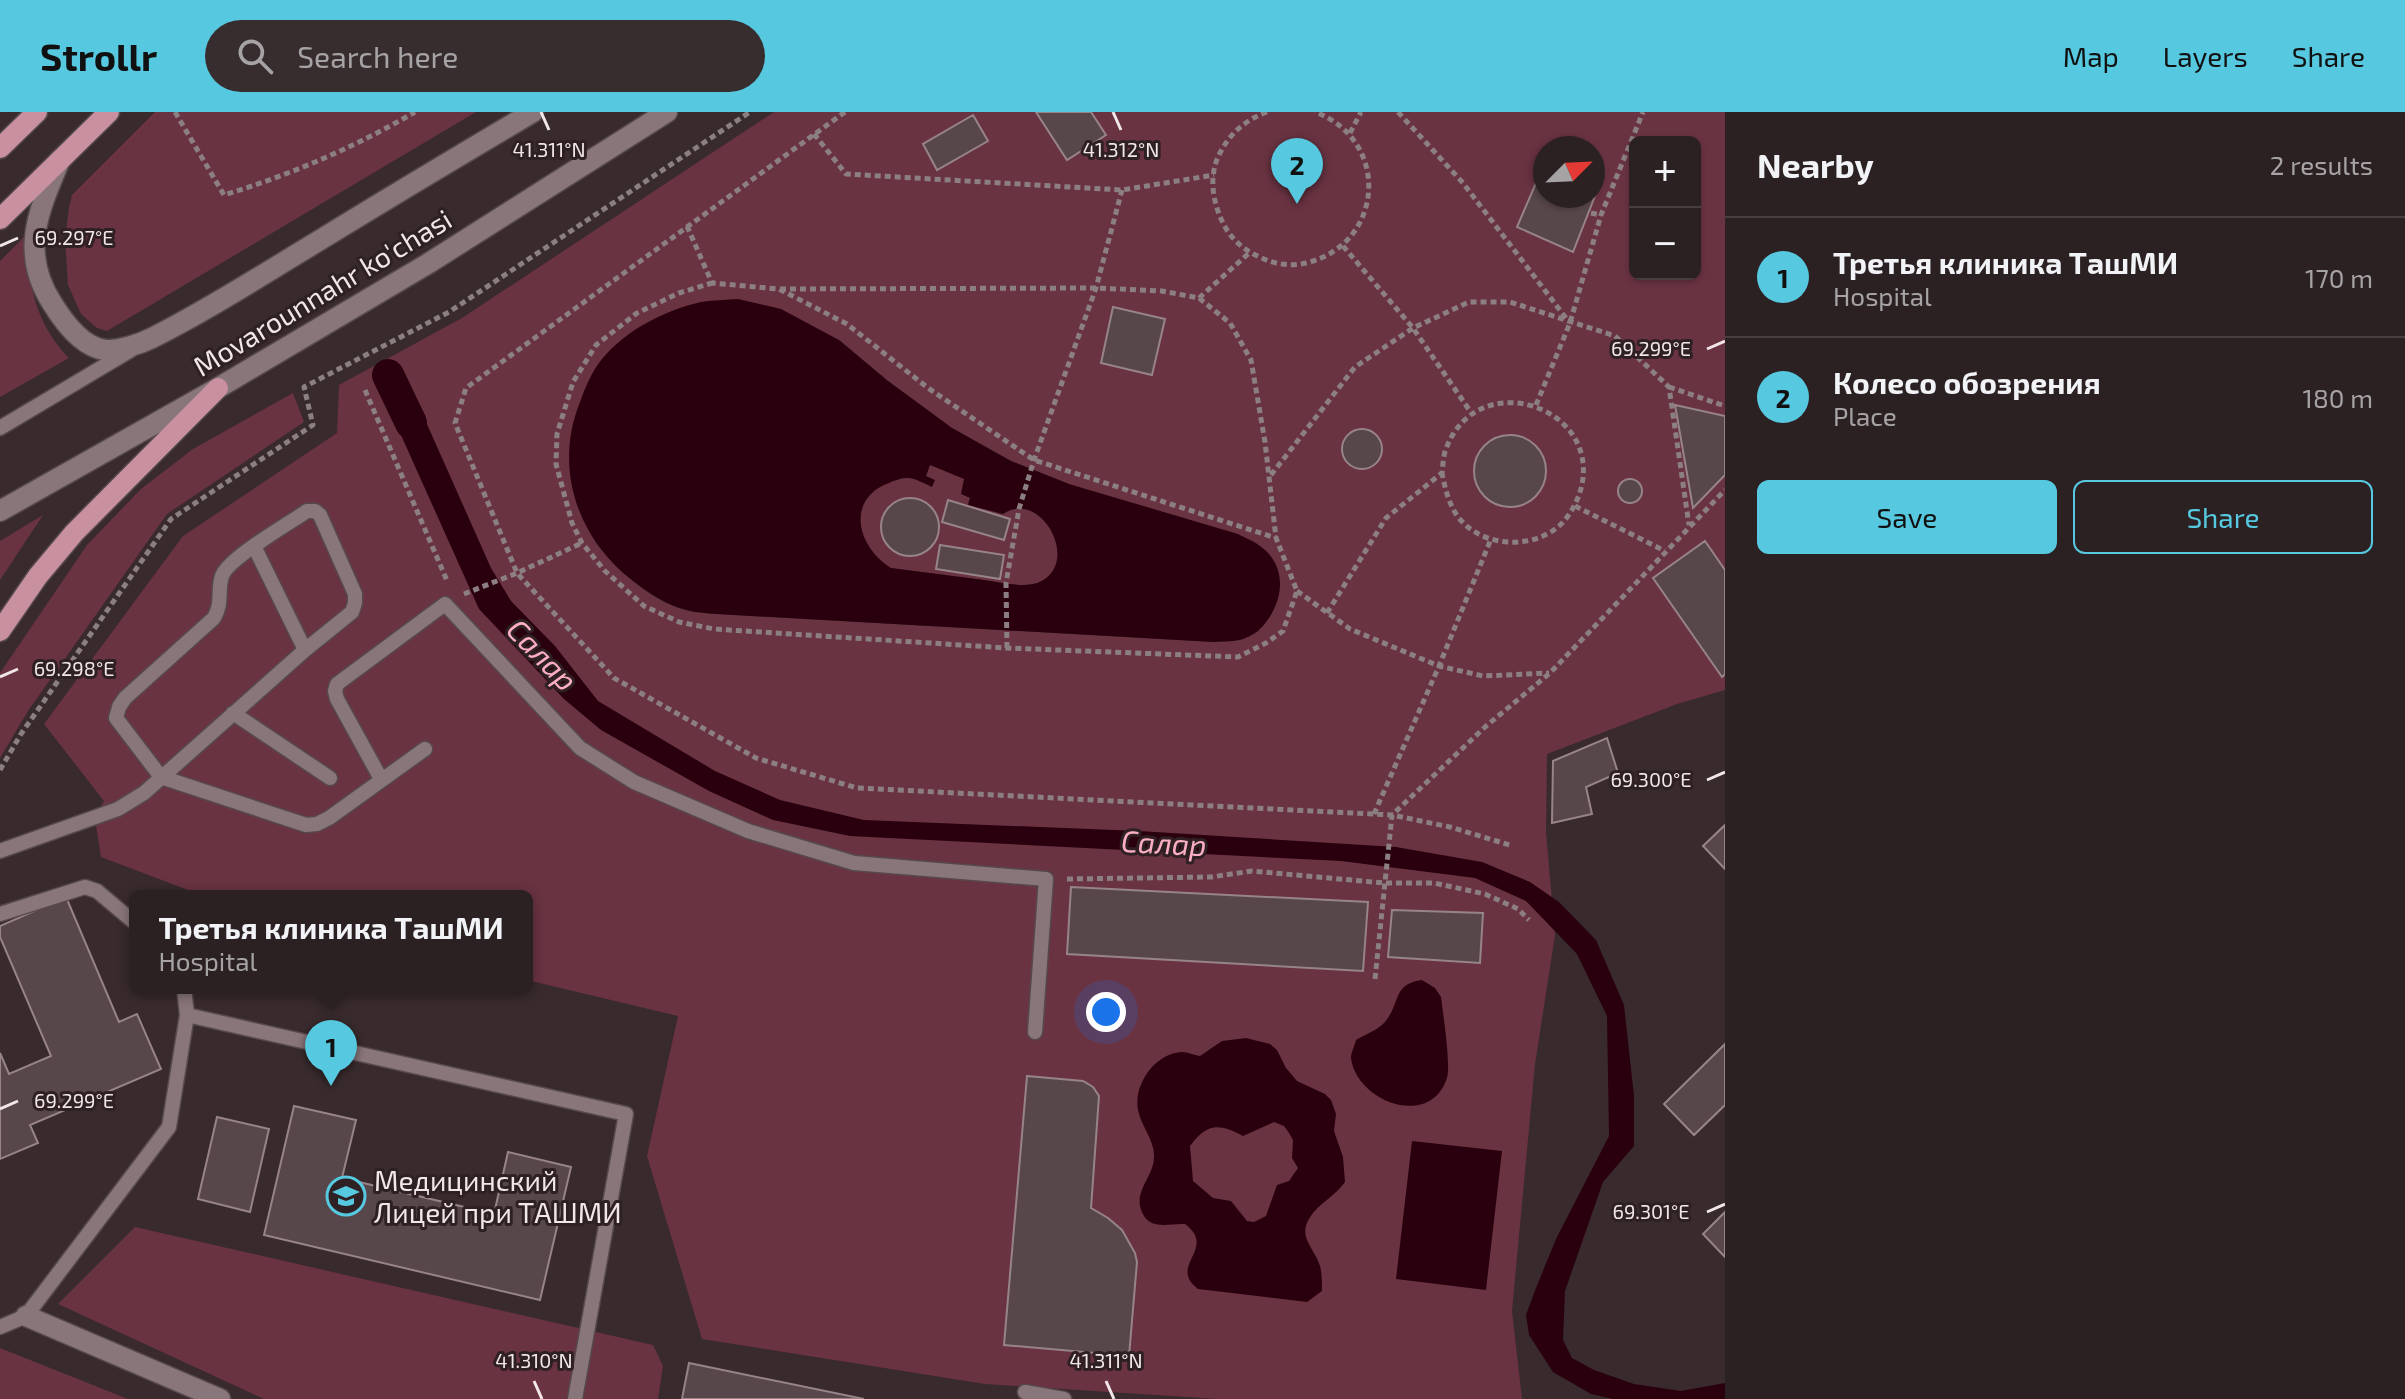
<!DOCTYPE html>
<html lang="en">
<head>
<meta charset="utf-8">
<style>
	:root { --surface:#2b2022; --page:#372d2f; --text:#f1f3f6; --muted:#a6a3a5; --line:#473e40; --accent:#56c9e1 }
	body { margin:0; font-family:"Exo 2",sans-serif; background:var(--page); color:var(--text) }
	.controls { position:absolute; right:24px; top:24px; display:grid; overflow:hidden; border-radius:12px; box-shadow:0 2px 6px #0004 }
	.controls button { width:72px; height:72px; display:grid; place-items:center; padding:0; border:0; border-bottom:2px solid var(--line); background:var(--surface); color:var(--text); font:40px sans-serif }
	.compass { position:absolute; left:1533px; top:24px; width:72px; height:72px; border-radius:50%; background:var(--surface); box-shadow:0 2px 6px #0004; rotate:66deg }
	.you { position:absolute; left:1106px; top:900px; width:28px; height:28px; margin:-20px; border:6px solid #fff; border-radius:50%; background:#1a73e8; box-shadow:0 0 0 12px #1a73e833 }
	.badge { display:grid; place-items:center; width:52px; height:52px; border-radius:50%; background:var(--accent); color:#111; font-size:26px; font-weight:700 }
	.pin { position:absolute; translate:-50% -66px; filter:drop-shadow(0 2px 4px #0008) }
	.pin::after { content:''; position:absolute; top:42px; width:28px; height:24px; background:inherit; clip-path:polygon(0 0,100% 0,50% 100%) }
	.popup { position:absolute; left:129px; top:778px; width:404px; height:104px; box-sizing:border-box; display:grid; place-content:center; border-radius:12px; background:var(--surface); filter:drop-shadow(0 2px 6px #0005); font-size:26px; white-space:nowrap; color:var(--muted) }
	.popup b { font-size:30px; color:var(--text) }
	.popup::after { content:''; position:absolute; left:50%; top:100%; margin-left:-16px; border:16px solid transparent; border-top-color:var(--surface) }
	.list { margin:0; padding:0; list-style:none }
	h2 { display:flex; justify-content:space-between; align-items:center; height:104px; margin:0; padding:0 32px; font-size:34px }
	h2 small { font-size:26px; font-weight:400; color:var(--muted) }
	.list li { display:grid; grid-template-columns:52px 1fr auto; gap:24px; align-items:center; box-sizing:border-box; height:120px; padding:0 32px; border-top:2px solid var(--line) }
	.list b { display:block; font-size:30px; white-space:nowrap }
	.list p { margin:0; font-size:26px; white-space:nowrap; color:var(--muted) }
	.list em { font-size:26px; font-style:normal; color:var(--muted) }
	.actions { display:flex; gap:16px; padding:24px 32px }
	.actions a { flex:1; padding:18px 0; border:2px solid var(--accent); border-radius:12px; text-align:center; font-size:28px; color:var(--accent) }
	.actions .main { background:var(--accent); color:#111 }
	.icon { flex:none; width:44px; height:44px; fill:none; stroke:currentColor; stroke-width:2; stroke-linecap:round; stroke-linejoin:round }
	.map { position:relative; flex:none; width:1725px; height:1287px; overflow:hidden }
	header { display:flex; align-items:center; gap:48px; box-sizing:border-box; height:112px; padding:0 40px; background:var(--accent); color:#111 }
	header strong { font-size:38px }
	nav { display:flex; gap:44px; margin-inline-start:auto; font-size:28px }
	.search { width:560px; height:72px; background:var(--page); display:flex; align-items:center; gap:20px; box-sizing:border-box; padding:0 28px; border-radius:44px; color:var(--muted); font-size:30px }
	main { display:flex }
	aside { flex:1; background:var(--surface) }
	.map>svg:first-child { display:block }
	.green { fill:#6a3342; fill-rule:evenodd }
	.water { fill:#2a000f; fill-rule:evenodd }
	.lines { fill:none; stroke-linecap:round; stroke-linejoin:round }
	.canal { stroke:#2a000f; stroke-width:32 }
	.building { fill:#57464a; stroke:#978488; stroke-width:2 }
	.lane-casing { stroke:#56494c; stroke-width:17 }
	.street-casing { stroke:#56494c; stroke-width:23 }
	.secondary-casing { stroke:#56494c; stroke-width:23 }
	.primary-casing { stroke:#56494c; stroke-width:23 }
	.path { stroke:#8c7f82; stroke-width:5; stroke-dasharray:6 4; stroke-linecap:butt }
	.lane { stroke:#89767a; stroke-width:14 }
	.street { stroke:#89767a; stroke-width:20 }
	.secondary { stroke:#89767a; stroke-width:20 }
	.primary { stroke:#c9919f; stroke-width:20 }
	.ticks { fill:none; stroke:#f1e6e8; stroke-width:3 }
	.labels { text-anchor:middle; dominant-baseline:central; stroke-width:6; stroke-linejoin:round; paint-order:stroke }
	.street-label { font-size:28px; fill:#f1e6e8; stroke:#2f2023 }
	.poi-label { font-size:28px; fill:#f1e6e8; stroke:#2f2023; text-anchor:start }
	.water-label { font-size:30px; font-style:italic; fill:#fcafc2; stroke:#2f2023 }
	.ticks-label { font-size:20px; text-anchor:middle; fill:#f1e6e8; stroke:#2f2023; stroke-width:6; stroke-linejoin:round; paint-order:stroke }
</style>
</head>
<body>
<header>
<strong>Strollr</strong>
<div class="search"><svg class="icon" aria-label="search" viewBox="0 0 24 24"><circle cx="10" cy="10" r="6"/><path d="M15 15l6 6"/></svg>Search here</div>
<nav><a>Map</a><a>Layers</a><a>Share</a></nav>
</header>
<main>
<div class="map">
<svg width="1725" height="1287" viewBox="0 0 1725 1287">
	<rect width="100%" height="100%" fill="#392a2d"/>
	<path class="green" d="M155,0H476L107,219L97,216L81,202L68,173L65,126L69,96L72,83Z
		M774,0H1725V578L1677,592L1547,642L1546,720L1555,823L1535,952L1512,1199L1522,1287H1219L985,1272L702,1227L647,1044L678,904L527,868V784H204L101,745L95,707L104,689L44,612L183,424L337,321L339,273L462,206ZM1635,30H1695V162H1635ZM1545,36H1593V84H1545ZM839,228L888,269L952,316L1011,349L1069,372L1259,519L1241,528L1214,530L717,502C707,501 695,501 685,498C649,488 618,458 595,430Z
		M28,121C25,166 36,213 69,246L0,285V149Z
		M293,281L304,310L167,402L28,599L0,646V561L87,433L141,377L193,337Z
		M930,352L965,367L970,386L968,392L1003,402C1039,378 1079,444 1045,467C1042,469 1036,472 1033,472C1018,475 999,470 983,468C952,464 921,460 890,456C867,441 847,406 872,381C885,367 907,366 926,364Z
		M43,403L0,468V429Z
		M135,1115L653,1233L663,1254L658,1287H264L58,1192Z
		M0,1236L128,1287H0Z"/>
	<path class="water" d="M738,187L781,197L839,228L888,269L952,316L1011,349L1069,372L1238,422C1245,426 1254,429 1260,434C1283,450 1285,478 1272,501C1265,514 1254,525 1239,528C1231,530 1222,529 1214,530L717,502C707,501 697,501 687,498C668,494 649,481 633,469C578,427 553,357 580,290C585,276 592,259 602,247C626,218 665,198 701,190C713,188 726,188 738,187ZM930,353L964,367L961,382L970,386L968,393L1003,402C1039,377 1078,444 1045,467C1042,469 1036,472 1033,472C1018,475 999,470 984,468C953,464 922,460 891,456C857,435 845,387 889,371C894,369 902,365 908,366C915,366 925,372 932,375L935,368L926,364Z
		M406,265L491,456L511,489L555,534L598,589L715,659L780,688L864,708L1139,719L1396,735L1482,750L1530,770L1559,790L1596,828L1624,893L1634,984V1034L1603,1070L1565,1179L1563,1228L1572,1246L1594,1258L1634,1272L1681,1279L1725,1271V1287H1613L1591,1282L1553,1260L1529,1223L1526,1203L1536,1176L1556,1127L1609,1024L1607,904L1577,842L1526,789L1475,766L1341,749L850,724L773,708L709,679L601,618L564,587L479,497L383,283Z
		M1422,868L1435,876L1441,885C1443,901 1451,954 1447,966C1430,1018 1356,989 1351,946C1351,940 1355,933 1356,928C1366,922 1378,918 1385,910C1401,891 1392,872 1422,868Z
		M1246,926L1270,932L1277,938L1286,956L1297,969L1325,982L1331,988L1336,1002L1334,1019L1343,1045L1345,1070C1336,1083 1322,1090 1313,1101C1295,1124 1313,1133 1320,1154C1322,1161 1322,1171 1322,1179L1307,1190L1198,1177C1167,1153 1218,1137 1185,1112C1171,1111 1153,1118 1144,1104C1130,1081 1154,1066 1154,1045C1155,1029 1141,1014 1138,998C1133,973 1155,941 1182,940C1188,940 1194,943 1200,944L1222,929ZM1274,1010L1284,1014L1289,1021L1293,1028L1292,1046L1298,1056L1289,1069L1277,1073L1266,1104L1254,1110L1247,1109L1231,1089L1213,1086L1193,1069L1190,1034C1207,1011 1219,1011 1243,1024Z
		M1412,1029L1502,1039L1486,1178L1396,1167Z"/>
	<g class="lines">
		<path class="canal" d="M388,263L411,311"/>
	</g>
	<path class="building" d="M1036,0H1091L1106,23L1067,48Z
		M973,3L988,29L937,58L923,32Z
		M1545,50V84H1593V56L1604,61L1573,140L1517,115Z
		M1113,195L1165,207L1152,263L1101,251Z
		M1675,293L1725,304V363L1693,396Z
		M1342 337a20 20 0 1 1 40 0a20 20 0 1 1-40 0Z
		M1474 359a36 36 0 1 1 72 0a36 36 0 1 1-72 0Z
		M1618 379a12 12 0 1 1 24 0a12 12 0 1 1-24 0Z
		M881 415a29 29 0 1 1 58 0a29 29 0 1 1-58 0Z
		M948,388L1010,407L1004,428L942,410Z
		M1705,429L1725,458V562L1722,565L1653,466Z
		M940,433L1004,443L1000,467L936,457Z
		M1607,626L1618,661L1586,675L1592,702L1552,711L1553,649Z
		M1725,713V757L1703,734Z
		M1071,775L1368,790L1363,859L1067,842Z
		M66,785L119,910L137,902L161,957L30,1013L38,1031L0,1047V941L9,962L51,944L0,825V814Z
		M1392,798L1483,801L1480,851L1388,845Z
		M1725,932V993L1694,1023L1664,992Z
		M1027,964L1083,969L1093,975L1099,984L1091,1096L1108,1106L1122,1118L1135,1141L1137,1150L1129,1244L1004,1233Z
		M294,994L356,1008L342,1066L494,1102L508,1040L571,1055L540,1188L264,1123Z
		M217,1005L269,1017L250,1100L198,1087Z
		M1725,1100V1145L1703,1122Z
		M689,1251L864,1287H682Z"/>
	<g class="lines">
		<g class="lane-casing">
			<path id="lane" d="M0,316L131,238
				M305,538L352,500L355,491V482L320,403L315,399H307C290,411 228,446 222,464C217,479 223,491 214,506L125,586L119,595L116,606L161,665L306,713L317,712L329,706L425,637
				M233,601L330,666
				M381,667L337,587L335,579L337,572L445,492L580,636L634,670L748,719L854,751L1046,767L1035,920
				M0,739L118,697L144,681L305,538L254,434
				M0,802L85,775L97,779L135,811
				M187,903L626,1002L575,1287
				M0,1215L26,1204L169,1015L187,903L184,876
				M1025,1280L1064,1287"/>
		</g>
		<g class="street-casing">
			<path id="street" d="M26,1204L220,1287"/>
		</g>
		<g class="secondary-casing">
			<path id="secondary" d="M60,48C39,98 19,140 52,191C63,209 82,235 105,238C119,239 140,232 152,226C210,197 265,161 320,128C390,85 462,42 533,0
				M0,399L218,276L429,151L667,0"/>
		</g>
		<g class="primary-casing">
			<path id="primary" d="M0,36L37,0
				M0,107L109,0
				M0,519L38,464L74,421L218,276"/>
		</g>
		<path class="path" d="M175,0L224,83C290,63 355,35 415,0
			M845,0L466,276L455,311L517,461L614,566L756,646L857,676L1392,703L1485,615L1550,561L1725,378
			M1267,0C1245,8 1229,22 1219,43C1208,65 1213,92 1224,113C1233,130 1247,140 1264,147C1277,153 1293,154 1306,151C1385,132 1391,28 1315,0
			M1398,0L1463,71L1569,210
			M1350,21L1361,0
			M814,22L846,62L1122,78L1214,63
			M1591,101L1601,103
			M687,114L712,171L779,177L847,212L928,276L1034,348L1276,426L1297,479L1283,519L1266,531L1238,545L1007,536L714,517L679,510L644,494L605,459L582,431L572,411L556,352L557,322L573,270L596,233L637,201L679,181L712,171
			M1343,134L1413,216L1472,302
			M780,177L1096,176L1162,179L1199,186L1230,211L1251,248L1265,330L1276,426
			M1199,186L1249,141
			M1669,275L1725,294
			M365,278L448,471
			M1536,293L1570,211L1601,103L1643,0
			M1271,363L1355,255L1413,216L1469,190H1510L1615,224L1669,275L1689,413
			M1575,394L1665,439
			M1297,479L1350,517L1439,554L1483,564L1549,561
			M464,482L517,461L582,431
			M1327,501L1386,406L1442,361C1443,353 1443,344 1446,337C1478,250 1609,297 1579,383C1575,394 1568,406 1559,414C1530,439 1478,435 1456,402C1448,389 1445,376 1442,361
			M1007,536L1006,471L1019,397L1034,348L1096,176L1122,78
			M0,658L21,622L171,407L313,313L304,275L449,200L750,0
			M1374,702L1439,554L1491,427
			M1067,767L1211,765L1252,759L1384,771H1434L1485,782L1518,797L1529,808
			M1375,867L1392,703L1450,715L1513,734"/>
		<use href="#lane" class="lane"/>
		<use href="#street" class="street"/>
		<use href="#secondary" class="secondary"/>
		<use href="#primary" class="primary"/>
	</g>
	<path class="ticks" d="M541,0L549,18M1113,0L1121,18M0,134L18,126M1707,237L1725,229M0,565L18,557M1707,668L1725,660M0,997L18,989M1707,1100L1725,1092M534,1269L542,1287M1106,1269L1114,1287"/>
	<defs>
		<g id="university-ring" transform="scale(2)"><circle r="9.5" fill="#2f2023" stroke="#56c9e1" stroke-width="1.5"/><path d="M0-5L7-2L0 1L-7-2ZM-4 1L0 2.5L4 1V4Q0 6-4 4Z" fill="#56c9e1"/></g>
	</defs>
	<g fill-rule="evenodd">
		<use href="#university-ring" x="346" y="1084"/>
	</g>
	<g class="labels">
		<g class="street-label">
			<text transform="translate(322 180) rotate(-31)">Movarounnahr ko'chasi</text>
		</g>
		<g class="poi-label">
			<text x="374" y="1068">Медицинский<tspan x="374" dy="32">Лицей при ТАШМИ</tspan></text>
		</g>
		<g class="water-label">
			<text transform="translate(543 542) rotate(46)">Салар</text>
			<text transform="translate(1164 730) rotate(3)">Салар</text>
		</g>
	</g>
	<g class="ticks-label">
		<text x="549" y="45">41.311°N</text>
		<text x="1121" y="45">41.312°N</text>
		<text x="74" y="133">69.297°E</text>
		<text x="1651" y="244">69.299°E</text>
		<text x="74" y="564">69.298°E</text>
		<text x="1651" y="675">69.300°E</text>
		<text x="74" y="996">69.299°E</text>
		<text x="1651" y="1107">69.301°E</text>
		<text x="534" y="1256">41.310°N</text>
		<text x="1106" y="1256">41.311°N</text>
	</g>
</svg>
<div class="controls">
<button>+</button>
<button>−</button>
</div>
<svg class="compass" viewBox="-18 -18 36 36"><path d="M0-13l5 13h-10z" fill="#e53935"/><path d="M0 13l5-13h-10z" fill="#a6a3a5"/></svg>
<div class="you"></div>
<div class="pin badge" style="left:331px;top:974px">1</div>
<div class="popup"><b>Третья клиника ТашМИ</b>Hospital</div>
<div class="pin badge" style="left:1297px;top:92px">2</div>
</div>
<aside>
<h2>Nearby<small>2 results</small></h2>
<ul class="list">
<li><span class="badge">1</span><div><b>Третья клиника ТашМИ</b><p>Hospital</p></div><em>170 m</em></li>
<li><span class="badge">2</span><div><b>Колесо обозрения</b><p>Place</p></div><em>180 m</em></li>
</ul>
<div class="actions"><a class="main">Save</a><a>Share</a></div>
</aside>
</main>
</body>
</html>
